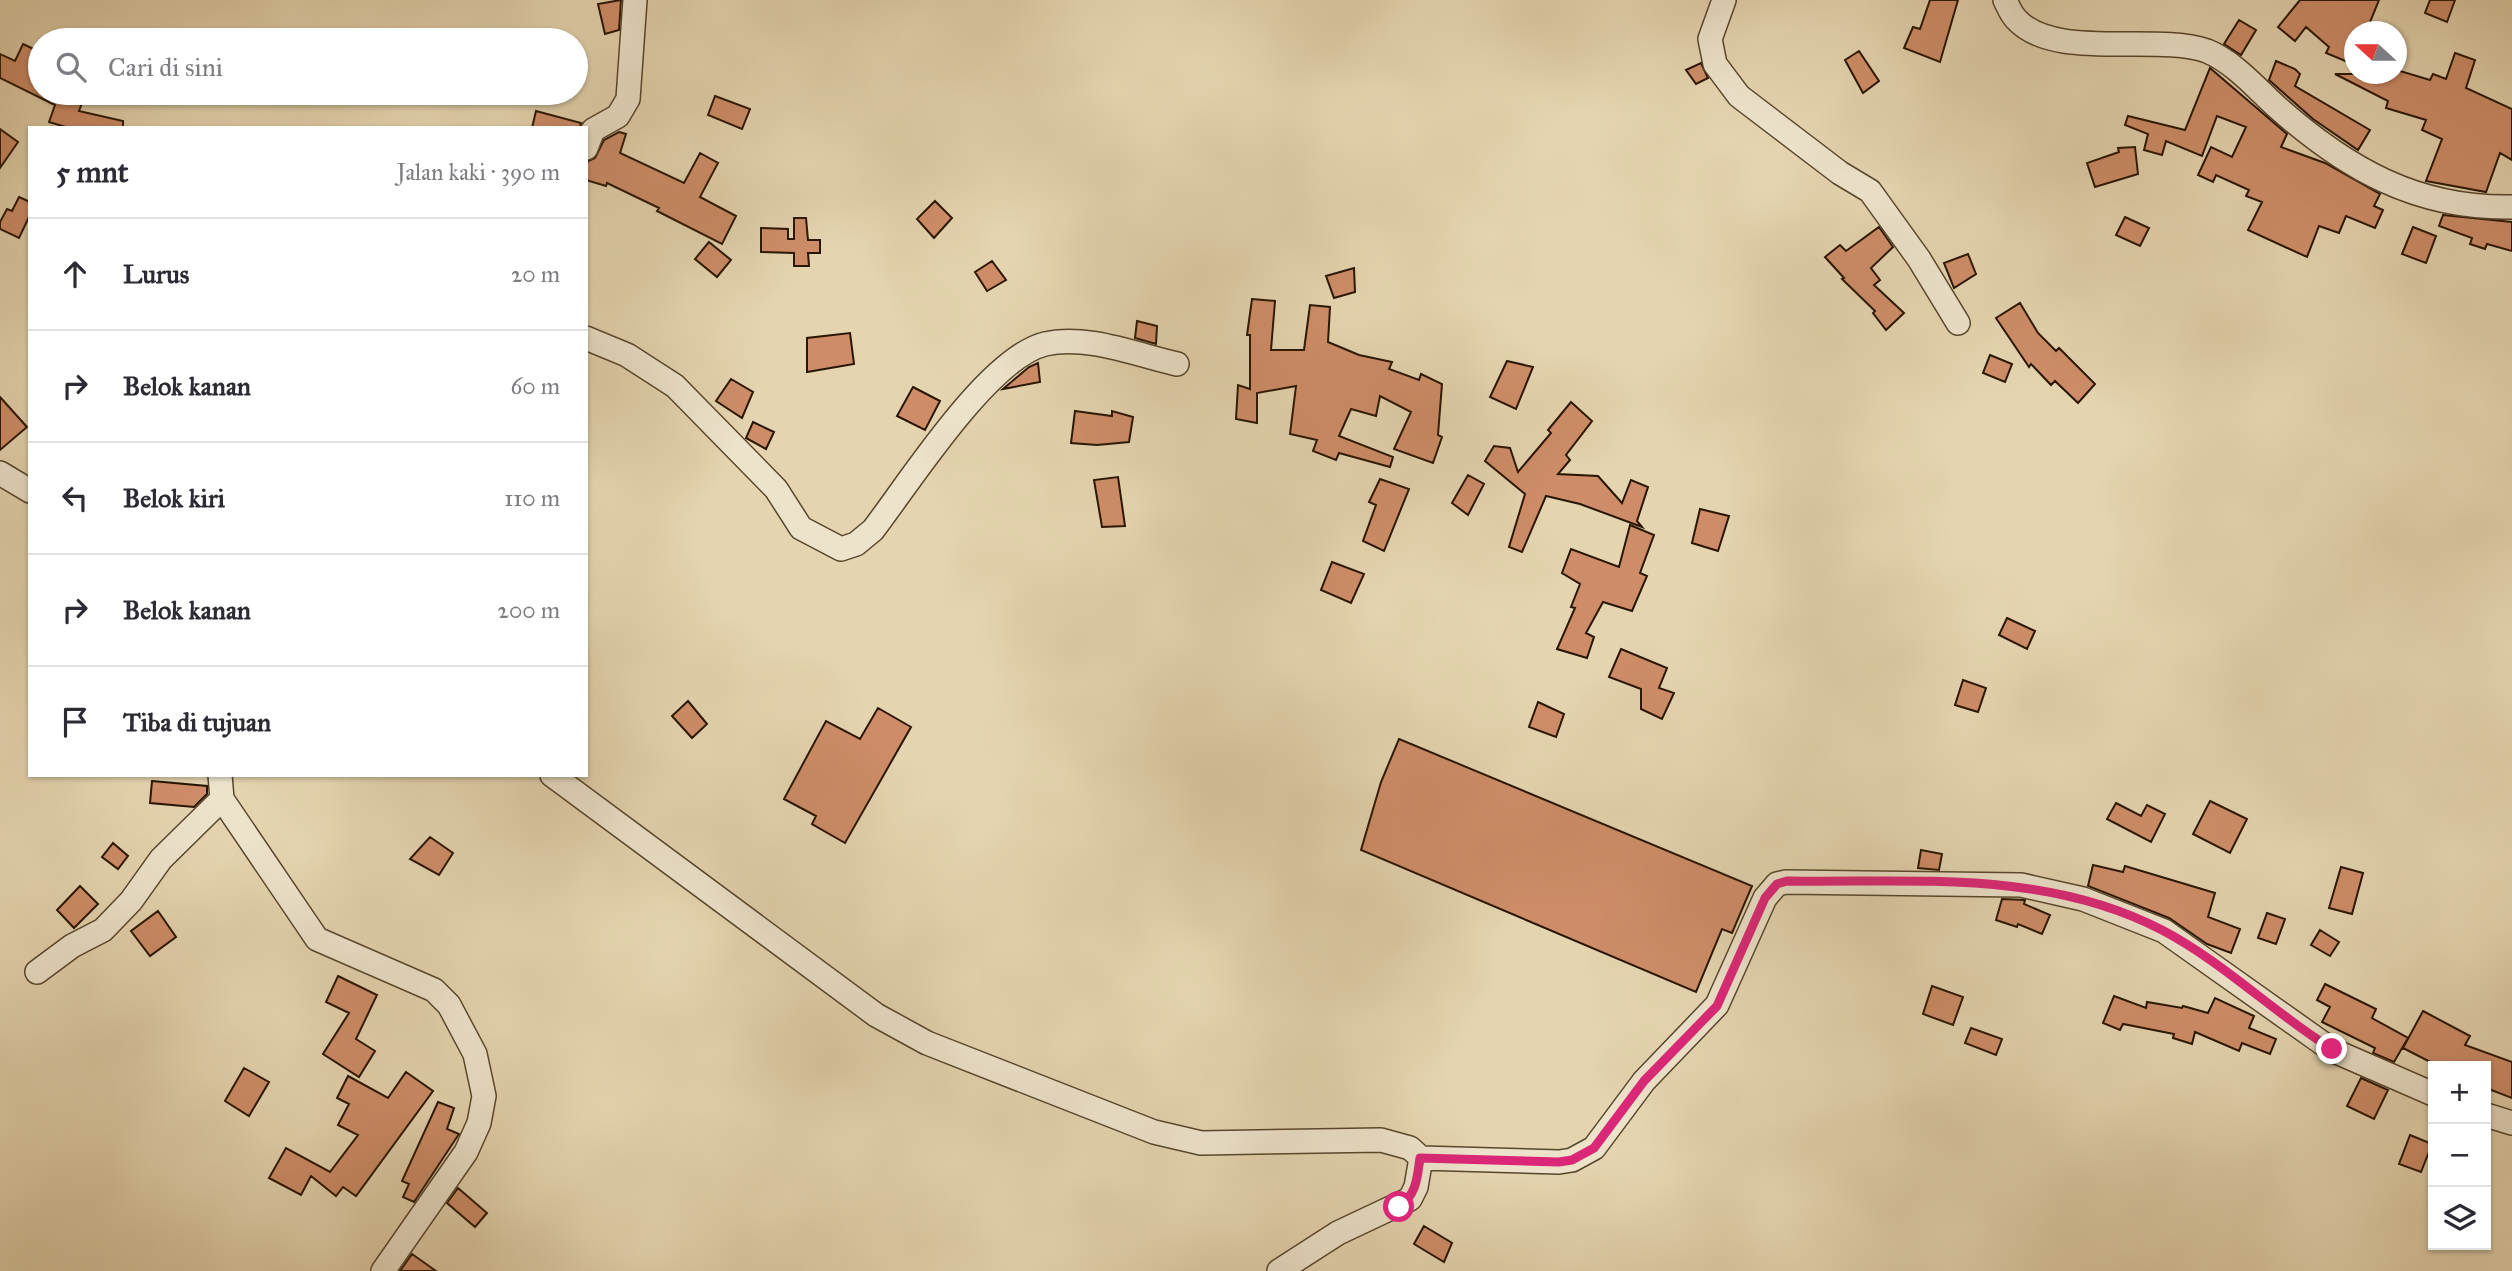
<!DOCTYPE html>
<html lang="id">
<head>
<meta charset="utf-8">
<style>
	:root { --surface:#fff; --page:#f7f7f7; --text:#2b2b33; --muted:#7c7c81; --line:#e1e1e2 }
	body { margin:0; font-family:"IM FELL Great Primer",serif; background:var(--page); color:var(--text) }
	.controls { position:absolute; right:21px; bottom:21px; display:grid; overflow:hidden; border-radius:0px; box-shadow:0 2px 5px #0004 }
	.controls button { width:63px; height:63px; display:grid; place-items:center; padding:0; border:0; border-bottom:2px solid var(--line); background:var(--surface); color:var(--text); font:35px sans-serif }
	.compass { position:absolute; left:2344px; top:21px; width:63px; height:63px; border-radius:50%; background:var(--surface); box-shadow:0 2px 5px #0004; rotate:291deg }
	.stop { position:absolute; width:21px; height:21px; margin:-16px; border:5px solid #db2777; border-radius:50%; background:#fff }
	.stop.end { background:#db2777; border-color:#fff; box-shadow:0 2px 7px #0008 }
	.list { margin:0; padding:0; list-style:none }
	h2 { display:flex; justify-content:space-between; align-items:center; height:91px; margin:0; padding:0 28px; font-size:30px }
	h2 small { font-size:23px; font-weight:400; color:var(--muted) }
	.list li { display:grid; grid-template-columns:46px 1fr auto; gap:21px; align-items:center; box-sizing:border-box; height:112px; padding:0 28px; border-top:2px solid var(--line) }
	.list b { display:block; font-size:26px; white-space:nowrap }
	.list em { font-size:23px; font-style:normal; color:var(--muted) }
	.icon { flex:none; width:38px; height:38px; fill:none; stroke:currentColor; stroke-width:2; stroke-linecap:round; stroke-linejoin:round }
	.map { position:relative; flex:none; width:2512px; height:1271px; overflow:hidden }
	.search { position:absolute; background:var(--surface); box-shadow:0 2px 5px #0004; left:28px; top:28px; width:560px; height:77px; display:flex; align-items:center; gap:18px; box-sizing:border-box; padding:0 24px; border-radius:38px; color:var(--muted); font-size:26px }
	.panel { position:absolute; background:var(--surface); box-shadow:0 2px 5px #0004; left:28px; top:126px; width:560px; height:651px; border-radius:0px }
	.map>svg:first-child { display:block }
	.building { fill:#ce8d68; stroke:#291600; stroke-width:2 }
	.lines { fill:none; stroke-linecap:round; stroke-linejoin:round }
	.street-casing { stroke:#58462c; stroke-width:26 }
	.street { stroke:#ede3cb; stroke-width:23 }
	.route { stroke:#db2777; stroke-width:9 }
</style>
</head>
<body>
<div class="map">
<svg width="2512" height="1271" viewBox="0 0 2512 1271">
	<rect width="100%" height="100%" fill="#e4d4af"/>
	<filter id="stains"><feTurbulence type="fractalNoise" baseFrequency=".00286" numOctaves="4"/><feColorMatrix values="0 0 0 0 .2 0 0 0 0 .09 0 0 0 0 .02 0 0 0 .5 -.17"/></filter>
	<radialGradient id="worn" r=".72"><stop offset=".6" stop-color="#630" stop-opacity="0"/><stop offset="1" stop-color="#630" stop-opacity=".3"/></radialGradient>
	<path class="building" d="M621,0L619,30L605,34L598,4Z
		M1930,0H1958L1940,62L1904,48L1913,27L1920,29Z
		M2300,0H2379L2366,32H2355V65L2326,53L2329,47L2306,27L2295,41L2278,27Z
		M2430,0H2455L2447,22L2425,13Z
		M2239,20L2256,30L2241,55L2224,44Z
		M23,44L40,52V93H86L79,111L123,121V128H69L49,122L55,105L0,78V54L15,61Z
		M1859,51L1879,81L1863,93L1845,60Z
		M2455,53L2475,60L2466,88L2512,109V160L2500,153L2486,192L2426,181L2442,139L2422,130L2426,120L2386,108L2388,101L2335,74H2397V70L2430,80L2433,74L2446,79Z
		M2276,61L2295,69L2300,74L2295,86L2370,130L2358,150L2313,119L2269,80Z
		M1701,63L1708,78L1696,84L1686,70Z
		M2210,68L2287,134L2281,147L2325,163L2380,194L2374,206L2383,210L2375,228L2346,216L2339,233L2319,226L2307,257L2248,230L2262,202L2246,196L2249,190L2216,175L2213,182L2198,175L2211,147L2232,157L2246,127L2217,116L2202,156L2166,141L2162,155L2144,150L2148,134L2125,125L2128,116L2185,130Z
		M715,96L750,109L742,129L708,115Z
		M536,111L581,123V124L579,128H532Z
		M0,129L18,142L0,168Z
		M619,132L626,134L620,153L684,183L700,153L718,163L700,197L736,216L722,244L657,211L659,208L607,183L606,186L586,180V162L595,158L604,140Z
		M2135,147L2138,174L2095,187L2087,163L2119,152L2118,148Z
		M19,197L30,202V215L19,238L0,229V222L7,209L12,211Z
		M935,201L952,218L934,238L917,219Z
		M2443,215L2512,222V251L2487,244L2485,249L2470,244L2472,238L2439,226Z
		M2125,217L2149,228L2140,246L2116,235Z
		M794,218H806L808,240H820V253H808L809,266H794V253L761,252V228L788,229V239H794Z
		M1879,227L1893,247L1871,268L1880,280L1874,285L1904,313L1886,330L1873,313L1875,311L1842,279L1844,278L1825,257L1840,245L1846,251Z
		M2413,227L2436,236L2426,263L2402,254Z
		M709,242L731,260L717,277L695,259Z
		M1968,254L1976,274L1954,288L1944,263Z
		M992,261L1006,280L987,291L975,272Z
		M1354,268L1355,292L1334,298L1326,276Z
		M1252,299L1275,301L1271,350H1304L1310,305L1330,307L1328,342L1359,355L1392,362L1389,369L1419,380L1421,374L1442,384L1438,435L1442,437L1433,463L1394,449L1411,412L1380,396L1376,416L1351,409L1339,436L1393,457L1390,467L1339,453L1336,460L1313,451L1317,440L1290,434L1296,386L1257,393V423L1236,419L1238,385L1250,389V335H1247Z
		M2020,303L2038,333L2056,351L2059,348L2095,384L2078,403L2055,381L2051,385L2031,364L2029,367L1996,318Z
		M1137,321L1157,326L1156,344L1135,338Z
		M850,333L854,364L807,372V338Z
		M1990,355L2012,364L2005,382L1983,373Z
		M1507,361L1533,367L1516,409L1490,397Z
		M1038,363L1040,382L1003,389L1029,367Z
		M731,379L753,392L742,418L716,401Z
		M913,387L940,401L925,430L897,416Z
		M0,397L27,427L0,450Z
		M1571,402L1592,421L1566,455L1570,460L1558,474L1598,476L1622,503L1631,480L1648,487L1637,521L1642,527L1580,504L1546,496L1522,552L1509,547L1525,494L1485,461L1494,446L1510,448L1518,472L1551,433L1548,430Z
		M1075,411L1112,416V411L1133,417L1129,442L1097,445L1071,443Z
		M753,422L774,432L766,449L746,438Z
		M1468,475L1484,484L1468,515L1452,503Z
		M1118,477L1125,526L1102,527L1094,480Z
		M1380,479L1409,489L1384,551L1363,541L1376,505L1369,502Z
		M1700,509L1729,516L1718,551L1692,543Z
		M1630,525L1654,535L1640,573L1647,576L1632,611L1603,602L1586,633L1594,637L1587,658L1557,649L1575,608L1571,607L1580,584L1562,573L1571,549L1619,567Z
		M1332,562L1364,574L1351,603L1321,590Z
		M2007,618L2035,631L2027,649L1999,635Z
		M1621,649L1667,668L1659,688L1674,693L1662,719L1641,709V689L1609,677Z
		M1963,680L1986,688L1978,712L1955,705Z
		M688,701L707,724L692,738L672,716Z
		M1538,702L1564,714L1556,737L1529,727Z
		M878,708L911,727L845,843L812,824L816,816L784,799L826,721L860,739Z
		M1399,739L1752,886L1732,933L1722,929L1696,992L1361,850L1381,782Z
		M152,781L207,786V794L194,807L150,803Z
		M2210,801L2247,819L2230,853L2193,834Z
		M2116,803L2141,816L2147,805L2165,814L2151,842L2107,819Z
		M430,837L453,853L439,875L410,859Z
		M113,843L128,856L118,869L102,857Z
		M1921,850L1942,854L1939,870L1918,868Z
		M2093,865L2123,872L2125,866L2215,893L2208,917L2240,929L2231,953L2207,944L2169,918L2088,886Z
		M2341,867L2363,873L2352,914L2329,908Z
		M80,886L98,904L74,928L57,910Z
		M2002,899L2025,900L2024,904L2050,915L2042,934L2018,924L2017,927L1996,920Z
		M158,911L176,937L150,956L131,931Z
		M2267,913L2285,919L2276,944L2258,938Z
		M2320,930L2339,942L2330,956L2311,945Z
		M338,976L377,995L356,1039L375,1051L359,1077L323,1054L349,1013L326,1002Z
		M2325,984L2376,1009L2372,1018L2408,1038L2394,1062L2373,1053L2375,1048L2322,1022L2330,1007L2317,1000Z
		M1932,986L1963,997L1953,1025L1923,1014Z
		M2114,996L2146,1008L2147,1002L2182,1008L2183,1006L2208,1013L2215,998L2254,1016L2249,1028L2276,1039L2270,1054L2242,1043L2239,1051L2195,1032L2192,1044L2173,1038L2174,1034L2123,1024L2120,1030L2103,1023Z
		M2423,1011L2470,1036L2465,1045L2512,1062V1098L2486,1088V1066H2438L2403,1048Z
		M1971,1028L2002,1039L1996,1055L1965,1043Z
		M244,1068L269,1082L249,1116L225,1101Z
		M406,1072L433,1091L356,1196L343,1187L336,1196L311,1176L301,1195L269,1178L286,1148L330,1172L358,1135L338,1125L349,1104L337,1098L348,1076L388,1098Z
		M2361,1078L2388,1090L2374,1119L2347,1106Z
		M438,1102L454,1108L447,1129L459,1134L414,1202L403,1197L409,1184L402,1181Z
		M2410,1135L2432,1144L2421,1172L2399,1164Z
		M458,1188L487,1213L475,1227L447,1203Z
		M1424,1226L1452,1243L1444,1262L1414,1244Z
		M412,1254L436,1271H400Z"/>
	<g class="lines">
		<g class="street-casing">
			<path id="street" d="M1724,0L1710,39L1715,64L1739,96L1840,173L1870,191L1919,259L1958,323
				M2005,0C2008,6 2011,14 2016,19C2053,61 2156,33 2207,51C2234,62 2257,89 2278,108C2347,169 2417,209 2512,207
				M586,148L593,130L618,116L628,99L635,0
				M586,338L627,355L675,386L776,489L801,528L841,549L856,544L873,530C909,483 988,358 1045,344C1086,334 1137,355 1177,364
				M0,473L30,491
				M220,775L222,799L317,939L434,990L449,1005L475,1054L484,1096L479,1123L466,1152L383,1271
				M552,775L876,1015L927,1043L1154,1132L1201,1143L1381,1140L1410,1148L1421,1158L1416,1187L1410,1199L1338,1233L1279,1271
				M37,972L72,946L103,930L131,901L161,859L222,799
				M2486,1115L2512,1123
				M1421,1158L1559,1162L1572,1160L1594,1148L1644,1081L1717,1005L1765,898L1777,884L1786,882L2021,885L2083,899L2164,931L2332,1050L2433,1094"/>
		</g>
		<use href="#street" class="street"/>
	</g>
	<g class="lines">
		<path class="route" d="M1399,1207C1417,1194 1417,1178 1420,1158L1559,1162L1572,1160L1594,1148L1644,1081L1717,1006L1765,898L1777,884L1787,881C1914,883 2045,869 2162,930C2223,962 2274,1013 2332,1049"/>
	</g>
	<rect width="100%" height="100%" filter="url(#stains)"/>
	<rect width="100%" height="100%" fill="url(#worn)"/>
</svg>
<div class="controls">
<button>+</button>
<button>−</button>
<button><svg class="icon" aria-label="layers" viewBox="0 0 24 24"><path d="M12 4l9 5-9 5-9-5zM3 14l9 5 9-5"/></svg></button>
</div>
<svg class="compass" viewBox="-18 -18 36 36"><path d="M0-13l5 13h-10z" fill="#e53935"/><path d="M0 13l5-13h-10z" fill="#7c7c81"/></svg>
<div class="stop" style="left:1399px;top:1207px"></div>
<div class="stop end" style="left:2332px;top:1049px"></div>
<div class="search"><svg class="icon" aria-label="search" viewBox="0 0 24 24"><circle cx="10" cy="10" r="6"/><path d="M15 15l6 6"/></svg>Cari di sini</div>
<section class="panel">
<h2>5 mnt<small>Jalan kaki · 390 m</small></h2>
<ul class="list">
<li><svg class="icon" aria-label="ahead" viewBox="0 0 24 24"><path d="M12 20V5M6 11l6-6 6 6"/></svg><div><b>Lurus</b></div><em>20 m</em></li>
<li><svg class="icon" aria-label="right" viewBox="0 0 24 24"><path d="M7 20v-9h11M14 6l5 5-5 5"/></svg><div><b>Belok kanan</b></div><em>60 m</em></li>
<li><svg class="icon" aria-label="left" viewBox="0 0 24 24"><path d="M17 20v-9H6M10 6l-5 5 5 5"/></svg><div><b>Belok kiri</b></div><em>110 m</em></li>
<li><svg class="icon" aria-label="right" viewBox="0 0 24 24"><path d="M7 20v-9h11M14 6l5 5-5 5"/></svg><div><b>Belok kanan</b></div><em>200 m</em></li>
<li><svg class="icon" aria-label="arrive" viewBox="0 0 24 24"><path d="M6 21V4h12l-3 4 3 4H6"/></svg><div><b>Tiba di tujuan</b></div></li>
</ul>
</section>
</div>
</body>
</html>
